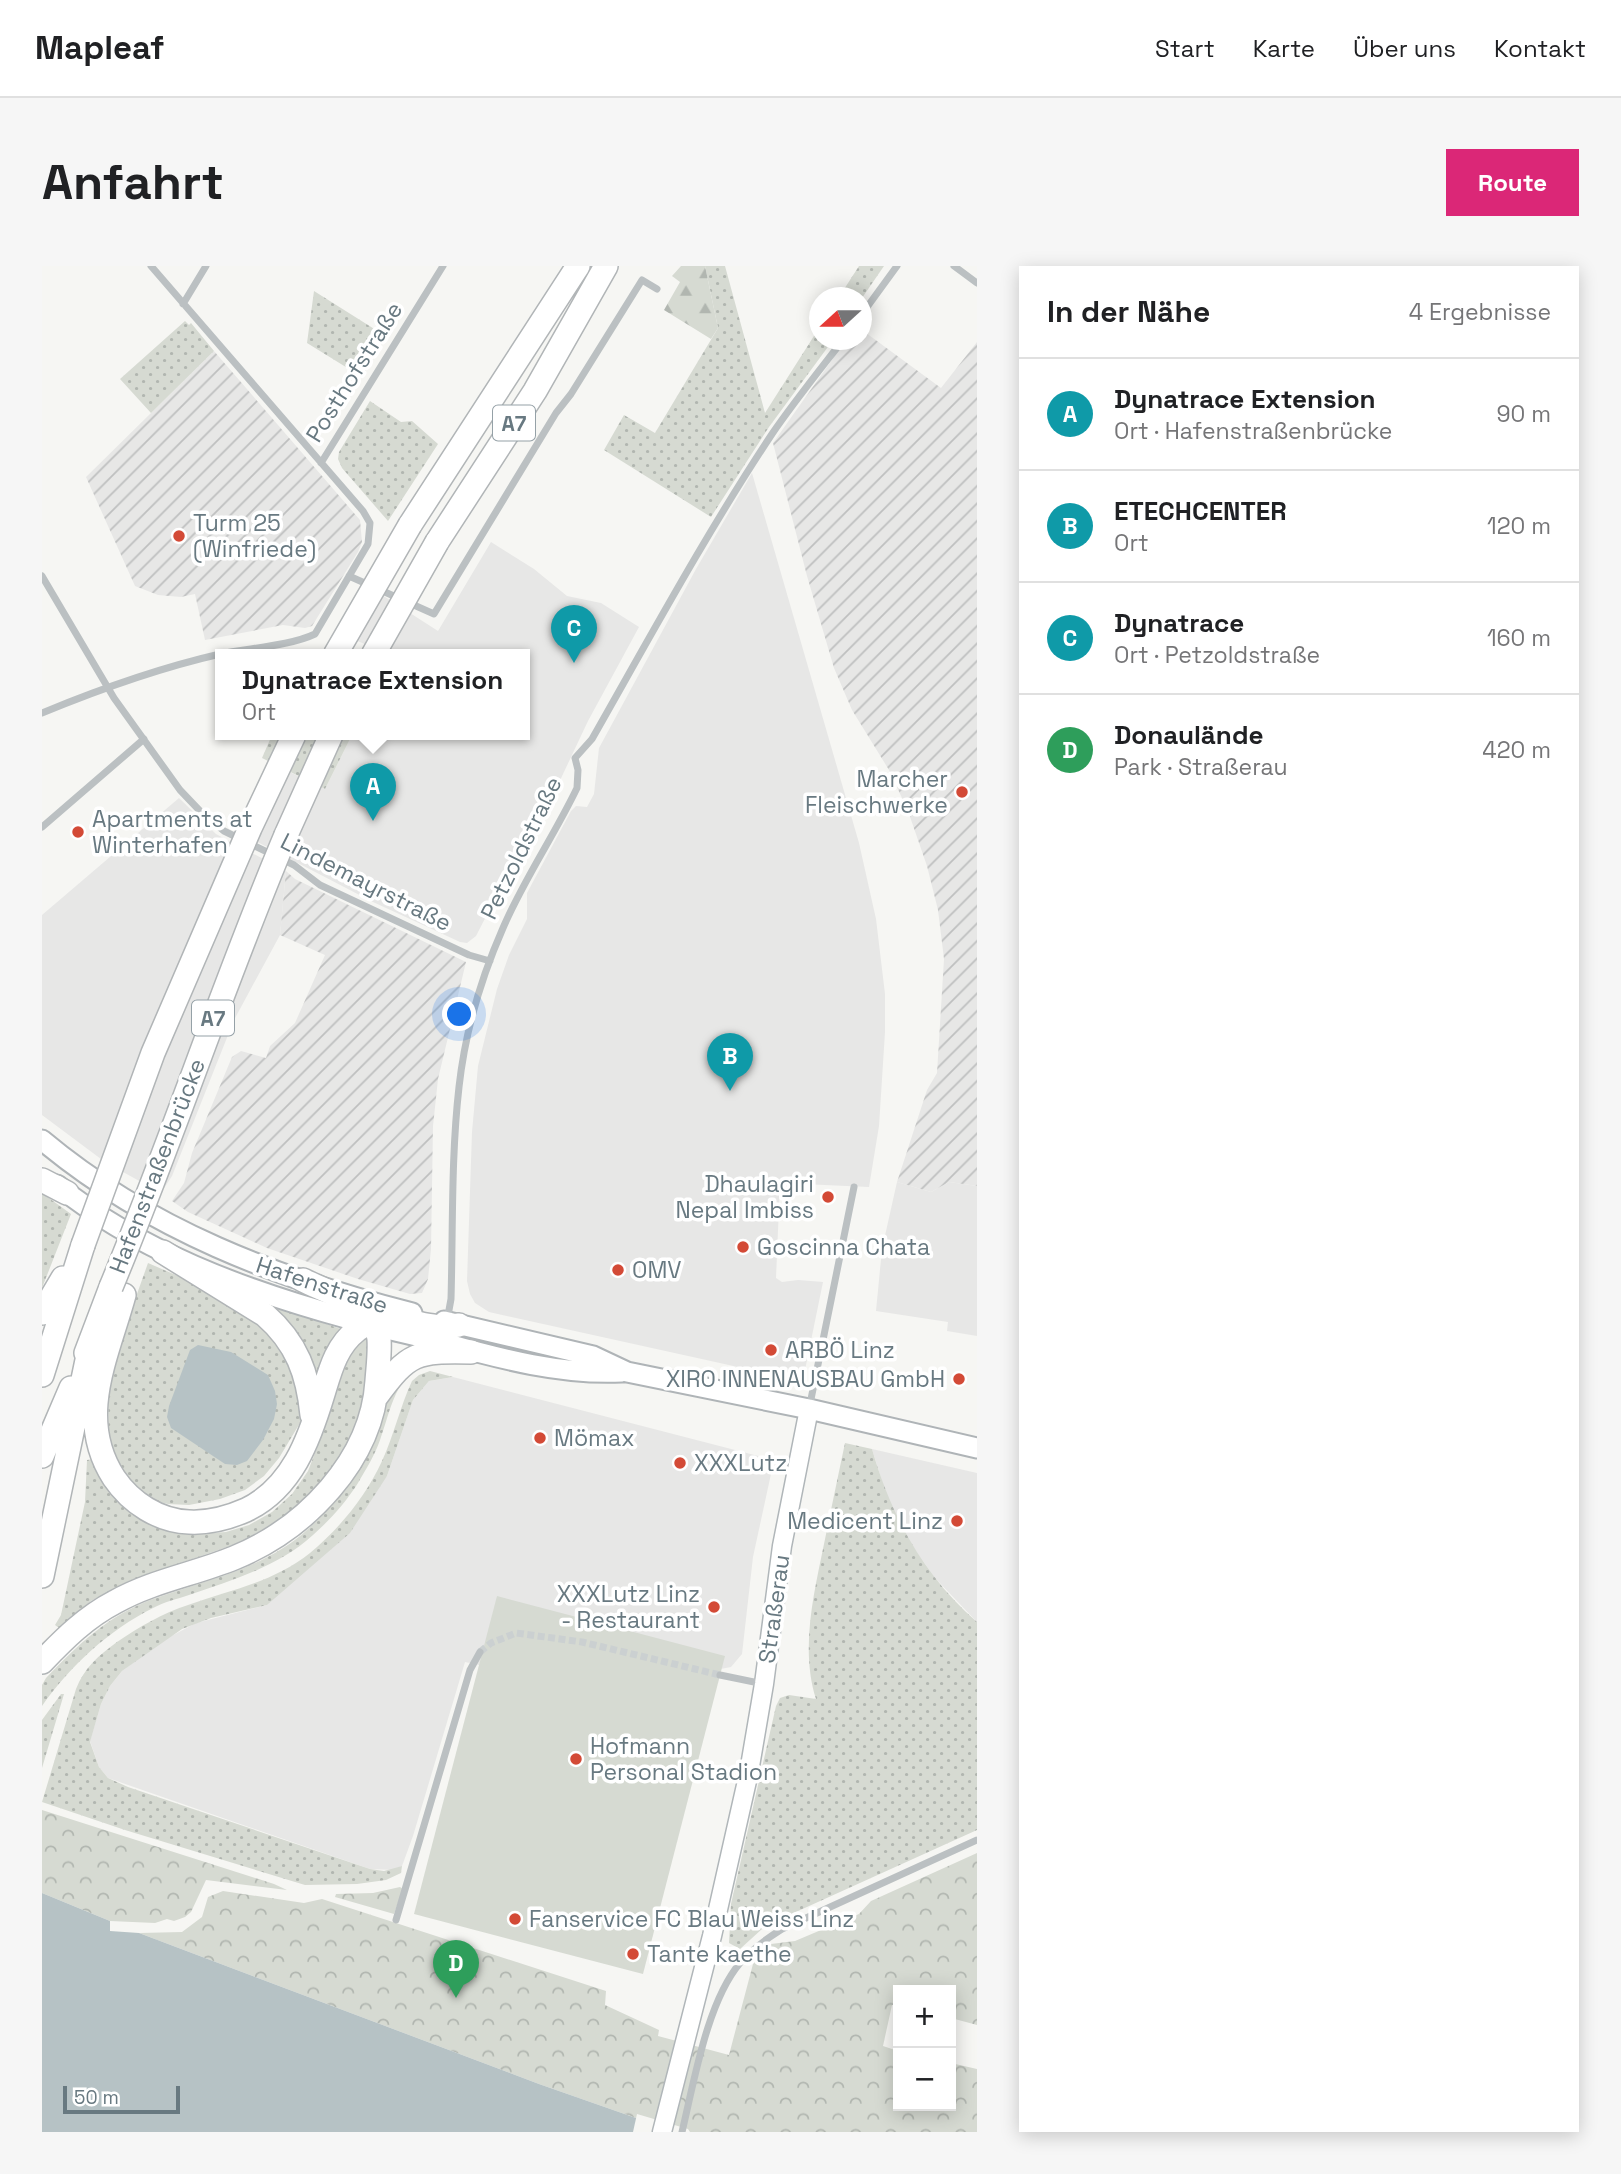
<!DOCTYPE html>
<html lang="de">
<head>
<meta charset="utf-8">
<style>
	:root { --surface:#fff; --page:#f6f6f6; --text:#202124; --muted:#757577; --line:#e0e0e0; --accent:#db2777 }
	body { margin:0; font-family:"Space Grotesk",sans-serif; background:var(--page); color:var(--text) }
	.controls { position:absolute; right:21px; bottom:21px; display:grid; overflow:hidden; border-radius:0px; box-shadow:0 4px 18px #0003 }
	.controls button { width:63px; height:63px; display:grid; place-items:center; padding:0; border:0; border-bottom:2px solid var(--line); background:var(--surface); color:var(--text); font:35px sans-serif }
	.compass { position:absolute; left:767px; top:21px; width:63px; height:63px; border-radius:50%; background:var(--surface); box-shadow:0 4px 18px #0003; rotate:249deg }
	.scale { position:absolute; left:21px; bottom:18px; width:117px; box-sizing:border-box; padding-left:7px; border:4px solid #687981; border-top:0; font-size:19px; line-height:24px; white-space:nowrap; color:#687981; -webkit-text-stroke:5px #fff; paint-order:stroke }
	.you { position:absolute; left:418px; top:749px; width:24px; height:24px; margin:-18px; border:5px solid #fff; border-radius:50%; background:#1a73e8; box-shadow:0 0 0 10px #1a73e833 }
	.badge { display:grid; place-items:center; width:46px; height:46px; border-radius:50%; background:var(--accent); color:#fff; font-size:23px; font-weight:700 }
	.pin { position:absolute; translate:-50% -58px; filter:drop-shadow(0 2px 4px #0008) }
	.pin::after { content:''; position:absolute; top:37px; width:24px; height:21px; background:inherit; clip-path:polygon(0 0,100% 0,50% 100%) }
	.popup { position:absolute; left:173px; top:383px; width:315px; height:91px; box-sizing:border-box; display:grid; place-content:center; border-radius:0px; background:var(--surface); filter:drop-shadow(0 2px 5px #0005); font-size:23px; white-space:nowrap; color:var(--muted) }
	.popup b { font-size:26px; color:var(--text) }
	.popup::after { content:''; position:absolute; left:50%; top:100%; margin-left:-14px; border:14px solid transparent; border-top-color:var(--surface) }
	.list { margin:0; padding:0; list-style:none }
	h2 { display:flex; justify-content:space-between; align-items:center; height:91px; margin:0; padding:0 28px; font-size:30px }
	h2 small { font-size:23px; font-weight:400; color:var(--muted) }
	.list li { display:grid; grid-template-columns:46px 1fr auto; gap:21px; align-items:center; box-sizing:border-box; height:112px; padding:0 28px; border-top:2px solid var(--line) }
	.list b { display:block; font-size:26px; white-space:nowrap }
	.list p { margin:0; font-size:23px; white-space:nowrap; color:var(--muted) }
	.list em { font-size:23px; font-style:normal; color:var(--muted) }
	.map { position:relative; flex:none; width:935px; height:1866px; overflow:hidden; border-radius:0px }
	header { display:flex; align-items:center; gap:42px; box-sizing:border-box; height:98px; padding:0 35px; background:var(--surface); border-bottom:2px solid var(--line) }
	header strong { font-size:33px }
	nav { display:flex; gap:38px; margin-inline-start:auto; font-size:24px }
	.intro { display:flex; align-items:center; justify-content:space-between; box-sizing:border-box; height:168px; padding:0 42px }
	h1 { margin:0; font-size:49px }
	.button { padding:18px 32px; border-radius:0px; background:var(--accent); color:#fff; font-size:24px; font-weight:700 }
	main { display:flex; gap:42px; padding:0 42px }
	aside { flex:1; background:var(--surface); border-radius:0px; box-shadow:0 4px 18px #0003 }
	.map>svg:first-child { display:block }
	.built { fill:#e7e7e6 }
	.industrial { fill:url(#industrial-furrows) }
	.grass { fill:url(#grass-dots) }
	.forest { fill:url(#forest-firs) }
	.park { fill:url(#park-crowns) }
	.pitch { fill:#d6dad2 }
	.water { fill:#b6c2c5 }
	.pier { fill:#f6f6f3 }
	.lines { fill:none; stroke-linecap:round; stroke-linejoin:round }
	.minor-tunnel { stroke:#cbd0d1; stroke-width:7; stroke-dasharray:7 3.5; stroke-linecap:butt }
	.secondary-casing { stroke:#b0b6b9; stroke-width:21 }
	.primary-casing { stroke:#afb4b7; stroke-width:23 }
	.motorway-casing { stroke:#b1b5b7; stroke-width:26 }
	.minor { stroke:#bbc0c2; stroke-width:7 }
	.secondary { stroke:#fff; stroke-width:18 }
	.primary { stroke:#fff; stroke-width:19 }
	.motorway { stroke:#fff; stroke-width:23 }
	.motorway-bridge-casing { stroke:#b1b5b7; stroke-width:26; stroke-linecap:butt }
	.motorway-bridge { stroke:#fff; stroke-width:23 }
	.poi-dot { fill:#d34a36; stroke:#fff; stroke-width:2.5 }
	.labels { text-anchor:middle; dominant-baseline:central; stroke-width:7; stroke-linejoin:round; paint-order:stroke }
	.shield { fill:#fff; stroke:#95a1a7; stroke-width:2 }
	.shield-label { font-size:21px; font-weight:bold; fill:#687981 }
	.street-label { font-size:23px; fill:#687981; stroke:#fff }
	.poi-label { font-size:23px; fill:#687981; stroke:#fff; text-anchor:start }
</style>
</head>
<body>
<header>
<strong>Mapleaf</strong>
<nav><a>Start</a><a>Karte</a><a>Über uns</a><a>Kontakt</a></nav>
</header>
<div class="intro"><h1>Anfahrt</h1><a class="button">Route</a></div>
<main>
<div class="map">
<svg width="935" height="1866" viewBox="0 0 935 1866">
	<defs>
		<pattern id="industrial-furrows" width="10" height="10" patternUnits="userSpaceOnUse" patternTransform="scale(1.75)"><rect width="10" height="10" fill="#e7e7e6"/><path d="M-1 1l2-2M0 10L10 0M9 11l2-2" fill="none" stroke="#bfc0c0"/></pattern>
		<pattern id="grass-dots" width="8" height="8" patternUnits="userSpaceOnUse" patternTransform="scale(1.75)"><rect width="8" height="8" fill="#d6dad2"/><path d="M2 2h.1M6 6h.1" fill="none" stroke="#b1b6b0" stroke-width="1.8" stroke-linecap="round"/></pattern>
		<pattern id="forest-firs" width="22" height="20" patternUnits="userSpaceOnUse" patternTransform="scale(1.75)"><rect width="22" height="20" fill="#d6dad2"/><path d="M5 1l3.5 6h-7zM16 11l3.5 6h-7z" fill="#b1b6b0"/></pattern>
		<pattern id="park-crowns" width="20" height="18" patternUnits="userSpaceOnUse" patternTransform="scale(1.75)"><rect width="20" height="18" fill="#d6dad2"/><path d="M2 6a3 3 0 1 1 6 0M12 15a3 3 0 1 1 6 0" fill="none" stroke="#b1b6b0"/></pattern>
	</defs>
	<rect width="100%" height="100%" fill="#f6f6f3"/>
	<path class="built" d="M710,207L817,577L834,653L843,728V766L837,860L827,921L738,917L734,1012L740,1016L756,1014L781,1016L763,1104L755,1112L750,1113L447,1046L433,1037L428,1028L425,1015L430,866L436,800L455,723L467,689L485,653V627L529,545L534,540L545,541L552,528L557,482L654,303Z
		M449,276L492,303L525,330L559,337L597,361L546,455L513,525L492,557L434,670L425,677L418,676L331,636L196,566L229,497L283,523L310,469H483V389H349L301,369L326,320L396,365Z
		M137,532L174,568L244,605L238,669L192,754L130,910L119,927L63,896L0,849V649Z
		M855,916L889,926L907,916L935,920V1070L905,1065L906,1056L834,1045L840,983Z
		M411,1111L732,1194L711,1291L700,1388L689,1401L663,1406L441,1388L437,1399L423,1396L371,1570L360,1600L351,1604L328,1603L66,1512L57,1501L48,1475L59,1438L68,1420L80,1405L120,1375L154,1357L225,1339L345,1210L371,1134L387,1115Z
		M830,1183L935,1207V1356L893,1312L864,1271L844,1228Z"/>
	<path class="industrial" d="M820,64L899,122L935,76V920L907,916L889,926L855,916L885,824L895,807L902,693L896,644L885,600L866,545L847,504L810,444L792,402L765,310L731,177L804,74H820Z
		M172,85L318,254L320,276L316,286L270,360L263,362L241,359L163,374L153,328L139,331L116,329L93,320L44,211Z
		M244,605L253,613L424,696L396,813L391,860L389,983L386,1013L380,1027L368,1028L316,1013L225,982L146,946L130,935L142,917L150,887L190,791L199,785L224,792L228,780L253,757L283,689L238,669Z"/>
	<path class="grass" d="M663,0H683L723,147L777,62L778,74H791L727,161L669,251L562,184L582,149L613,167L676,62Z
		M817,0H842L820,32L797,31Z
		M272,25L345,71L320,111L265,77Z
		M143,55L147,59L149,57L172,85L109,147L78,113Z
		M328,135L359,156L370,155L396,178L346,255L300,202L296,193L297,186Z
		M230,469H310L283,523L220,492Z
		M0,927L29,948L0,1022Z
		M106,997L173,1026L204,1043L249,1086L263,1141L258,1157L237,1192L222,1210L203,1224L178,1233L147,1239L126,1238L110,1234L84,1210L73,1193L67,1175L66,1131L71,1106L90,1042Z
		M221,1036L299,1063L276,1114Z
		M322,1068L330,1071L327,1121L313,1162L299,1189L282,1213L257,1241L208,1273L87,1315L49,1335L17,1362L13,1359L19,1349L43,1236L45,1194L52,1193L128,1264L158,1268L184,1266L207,1259L230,1246L250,1228L266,1205L278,1174L284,1141L299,1094Z
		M380,1096H387C353,1108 349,1144 338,1174C333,1189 324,1203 316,1217C304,1236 288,1254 271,1269C236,1301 190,1314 147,1329C135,1333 122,1336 111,1342C67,1364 28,1400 0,1440V1419L4,1412C37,1378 65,1350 111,1333C163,1314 223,1303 266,1263C281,1249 297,1233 309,1216C320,1200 328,1180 335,1163C345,1136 347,1105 380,1096Z
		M388,1105L411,1111L387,1115L371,1134L345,1210L308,1267L225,1339L169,1352L140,1363L80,1405L68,1420L59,1438L48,1476L57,1501L66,1512L86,1521L328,1603L342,1605L360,1600L359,1607L344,1614L315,1618L263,1619L83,1564L0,1536L34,1423C42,1402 57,1389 75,1376C97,1361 121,1347 146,1339C188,1324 232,1316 268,1287C298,1262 324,1230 340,1195C352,1169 358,1141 370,1115L377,1109Z
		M803,1177L830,1183C849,1250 882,1310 935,1356V1564L734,1655L720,1663L698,1683L687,1677L689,1638L734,1440L738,1432L747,1429L774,1433C758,1383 772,1327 782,1278C789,1244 796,1210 803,1177Z
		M19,1428H22L0,1502V1454Z"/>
	<path class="forest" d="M639,0H663L676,62L669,73L622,44L638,16L630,10Z"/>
	<path class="park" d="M0,1544L232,1618L245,1624L164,1614L149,1646L143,1651L132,1655L125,1653L113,1657L68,1655L0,1627Z
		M935,1587V1759L909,1752V1724H856V1740L850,1739L841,1780L856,1785V1840H909V1797L935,1803V1866H645L594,1852L497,1818L97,1667L140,1666L160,1651L166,1631L181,1625L262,1637L280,1633L564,1725L563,1739L617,1764L616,1770L687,1789L711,1698L729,1678L753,1675L817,1648L829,1635Z
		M358,1621L361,1623L352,1648L293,1631L294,1628L331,1627Z"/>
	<path class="pitch" d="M455,1330L683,1390L601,1708L372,1648Z"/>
	<path class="water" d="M156,1079L189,1086L226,1109L233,1125L235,1138L232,1153L221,1174L205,1195L195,1199L183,1198L129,1162L125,1151L127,1140L148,1084Z
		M0,1627L68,1655V1665L97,1667L497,1818L594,1852L645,1866H0Z"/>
	<path class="pier" d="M595,1848L646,1863L648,1866H591Z"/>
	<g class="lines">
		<path class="minor-tunnel" d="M438,1386L449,1377L474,1367L540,1376L678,1409"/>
		<g class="secondary-casing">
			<path id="secondary" d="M620,1866L670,1670L707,1506L722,1418L740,1280L767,1143"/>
		</g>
		<g class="primary-casing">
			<path id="primary" d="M0,874C106,963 237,1013 370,1047
				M15,919C97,985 202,1024 304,1052C336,1062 369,1068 402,1077C459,1093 520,1109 580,1106
				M402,1055L551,1090L585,1106L767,1143L935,1182"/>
		</g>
		<g class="motorway-casing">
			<path id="motorway" d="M368,259L536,0
				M395,276L493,125L564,0
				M244,569L289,469
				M0,914L25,927
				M121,986L223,1049C255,1077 266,1108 270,1149
				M82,1029C65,1091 33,1152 72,1212C89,1237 117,1255 147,1256C166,1257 186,1252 204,1244C250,1222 267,1174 281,1128C288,1105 294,1080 315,1064C344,1043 360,1056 391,1060C399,1062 409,1060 417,1059
				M0,1047L21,1012
				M44,1087L69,1021
				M0,1109L41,979
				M334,1131C367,1086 374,1085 429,1086
				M0,1190L29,1122
				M0,1310L49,1075
				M0,1396C22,1373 44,1351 73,1336C110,1315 153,1308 192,1292C263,1263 330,1195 335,1115C336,1101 338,1087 337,1073C334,1040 286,1027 261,1014"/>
		</g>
		<path class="minor" d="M912,0L935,17
			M141,38L164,0
			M820,48L855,0
			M279,197L401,0
			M0,310L72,432L138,524L158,545L182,565L252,599L278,619L427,689L448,695
			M307,310L392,348L514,147L529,128L600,14L615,23
			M0,447C58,423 117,402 178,388C206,382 248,380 273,368L326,278L328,257L321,245L109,0
			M0,561L102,473
			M405,1055L409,1033C411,963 409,891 417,821C423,767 439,712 461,662C482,613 512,570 535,522L536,504L533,492L550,473C608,371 665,266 730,168C752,136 777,105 801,74
			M767,1143L812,921
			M678,1409L722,1418
			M354,1654L428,1404L438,1386
			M640,1866C652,1816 665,1736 698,1697C710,1683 724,1673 740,1663L935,1574"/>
		<use href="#secondary" class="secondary"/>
		<use href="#primary" class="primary"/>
		<use href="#motorway" class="motorway"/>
		<g class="motorway-bridge-casing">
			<path id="motorway-bridge" d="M293,389L368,259
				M331,389L395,276
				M41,979L111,787L208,562L252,469
				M69,1021C131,872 181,718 244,569"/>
		</g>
		<use href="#motorway-bridge" class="motorway-bridge"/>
	</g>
	<g class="poi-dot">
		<circle cx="137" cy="270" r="7"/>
		<circle cx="920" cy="526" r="7"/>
		<circle cx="36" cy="566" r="7"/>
		<circle cx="786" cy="931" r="7"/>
		<circle cx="701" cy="981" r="7"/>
		<circle cx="576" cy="1004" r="7"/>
		<circle cx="729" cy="1084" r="7"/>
		<circle cx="917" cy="1113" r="7"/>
		<circle cx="498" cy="1172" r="7"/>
		<circle cx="638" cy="1197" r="7"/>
		<circle cx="915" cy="1255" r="7"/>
		<circle cx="672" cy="1341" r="7"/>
		<circle cx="534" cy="1493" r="7"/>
		<circle cx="473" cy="1653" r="7"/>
		<circle cx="591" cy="1688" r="7"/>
	</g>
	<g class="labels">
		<g class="shield">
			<rect x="451" y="139.5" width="42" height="35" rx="5"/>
			<rect x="150" y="734.5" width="42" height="35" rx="5"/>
		</g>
		<g class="shield-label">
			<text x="472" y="157">A7</text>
			<text x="171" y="752">A7</text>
		</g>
		<g class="street-label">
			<text transform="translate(312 106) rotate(-58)">Posthofstraße</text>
			<text transform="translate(479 582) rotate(-64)">Petzoldstraße</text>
			<text transform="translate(324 616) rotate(27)">Lindemayrstraße</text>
			<text transform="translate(115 900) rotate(-69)">Hafenstraßenbrücke</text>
			<text transform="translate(280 1019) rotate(18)">Hafenstraße</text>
			<text transform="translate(732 1343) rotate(-82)">Straßerau</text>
		</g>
		<g class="poi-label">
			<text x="151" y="257">Turm 25<tspan x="151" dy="26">(Winfriede)</tspan></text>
			<text x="906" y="513" text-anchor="end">Marcher<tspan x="906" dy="26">Fleischwerke</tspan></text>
			<text x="50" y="553">Apartments at<tspan x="50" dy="26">Winterhafen</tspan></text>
			<text x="772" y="918" text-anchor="end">Dhaulagiri<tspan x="772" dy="26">Nepal Imbiss</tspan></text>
			<text x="715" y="981">Goscinna Chata</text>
			<text x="590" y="1004">OMV</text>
			<text x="743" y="1084">ARBÖ Linz</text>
			<text x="903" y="1113" text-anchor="end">XIRO INNENAUSBAU GmbH</text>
			<text x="512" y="1172">Mömax</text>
			<text x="652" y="1197">XXXLutz</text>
			<text x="901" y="1255" text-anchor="end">Medicent Linz</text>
			<text x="658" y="1328" text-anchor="end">XXXLutz Linz<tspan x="658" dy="26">- Restaurant</tspan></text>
			<text x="548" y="1480">Hofmann<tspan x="548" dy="26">Personal Stadion</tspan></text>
			<text x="487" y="1653">Fanservice FC Blau Weiss Linz</text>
			<text x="605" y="1688">Tante kaethe</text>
		</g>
	</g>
</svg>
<div class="controls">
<button>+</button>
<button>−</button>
</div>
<svg class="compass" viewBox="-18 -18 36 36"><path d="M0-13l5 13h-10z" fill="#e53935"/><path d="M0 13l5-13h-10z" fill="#757577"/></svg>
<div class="scale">50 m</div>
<div class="you"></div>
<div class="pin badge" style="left:331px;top:555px;background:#0f9aa8">A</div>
<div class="popup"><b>Dynatrace Extension</b>Ort</div>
<div class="pin badge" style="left:688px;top:825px;background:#0f9aa8">B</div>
<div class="pin badge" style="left:532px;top:397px;background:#0f9aa8">C</div>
<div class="pin badge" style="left:414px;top:1732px;background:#2e9e5b">D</div>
</div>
<aside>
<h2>In der Nähe<small>4 Ergebnisse</small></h2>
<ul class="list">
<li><span class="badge" style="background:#0f9aa8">A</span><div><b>Dynatrace Extension</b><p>Ort · Hafenstraßenbrücke</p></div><em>90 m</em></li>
<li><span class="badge" style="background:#0f9aa8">B</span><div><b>ETECHCENTER</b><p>Ort</p></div><em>120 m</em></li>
<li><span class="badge" style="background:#0f9aa8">C</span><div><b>Dynatrace</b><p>Ort · Petzoldstraße</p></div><em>160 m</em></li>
<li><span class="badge" style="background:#2e9e5b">D</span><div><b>Donaulände</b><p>Park · Straßerau</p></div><em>420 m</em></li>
</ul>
</aside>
</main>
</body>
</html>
